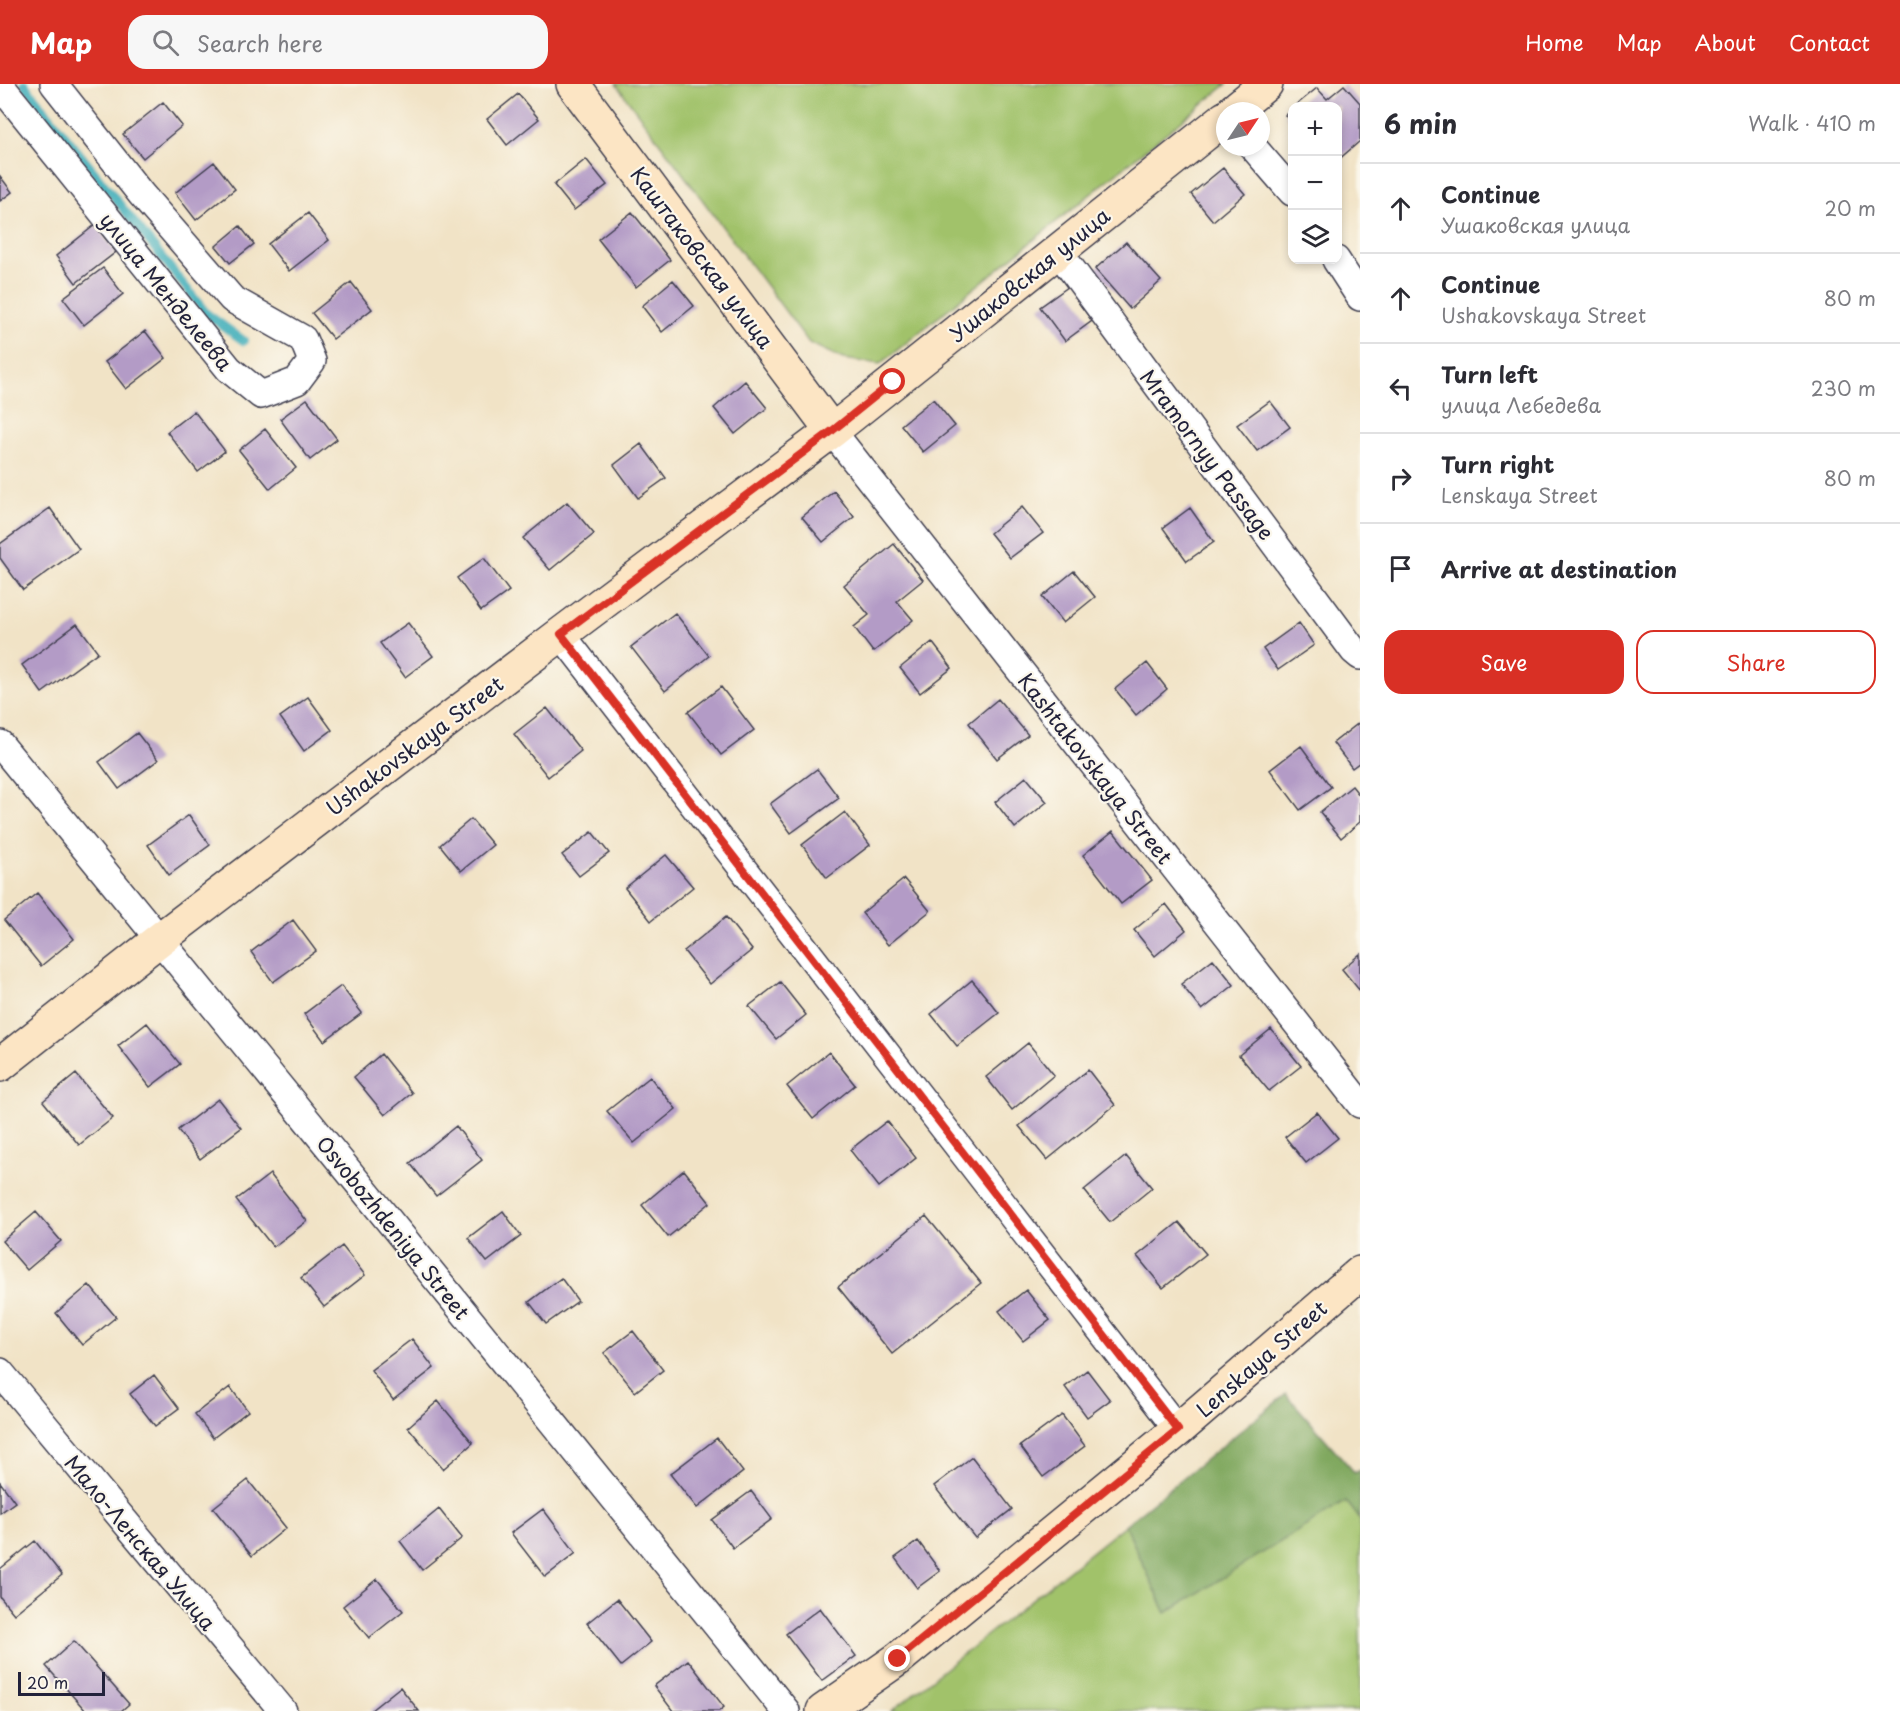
<!DOCTYPE html>
<html lang="en">
<head>
<meta charset="utf-8">
<style>
	:root { --surface:#fff; --page:#f7f7f7; --text:#2b2b33; --muted:#7c7c81; --line:#e1e1e2; --accent:#d93025 }
	body { margin:0; font-family:"Playpen Sans",sans-serif; background:var(--page); color:var(--text) }
	.controls { position:absolute; right:18px; top:18px; display:grid; overflow:hidden; border-radius:12px; box-shadow:0 3px 9px #0003 }
	.controls button { width:54px; height:54px; display:grid; place-items:center; padding:0; border:0; border-bottom:2px solid var(--line); background:var(--surface); color:var(--text); font:30px sans-serif }
	.compass { position:absolute; left:1216px; top:18px; width:54px; height:54px; border-radius:50%; background:var(--surface); box-shadow:0 3px 9px #0003; rotate:55deg }
	.scale { position:absolute; left:18px; bottom:15px; width:87px; box-sizing:border-box; padding-left:6px; border:3px solid #22223b; border-top:0; font-size:16px; line-height:21px; white-space:nowrap; color:#22223b; -webkit-text-stroke:4px #fbf7ec; paint-order:stroke }
	.stop { position:absolute; width:18px; height:18px; margin:-14px; border:4px solid #d93025; border-radius:50%; background:#fff }
	.stop.end { background:#d93025; border-color:#fff; box-shadow:0 2px 6px #0008 }
	.list { margin:0; padding:0; list-style:none }
	h2 { display:flex; justify-content:space-between; align-items:center; height:78px; margin:0; padding:0 24px; font-size:26px }
	h2 small { font-size:20px; font-weight:400; color:var(--muted) }
	.list li { display:grid; grid-template-columns:39px 1fr auto; gap:18px; align-items:center; box-sizing:border-box; height:90px; padding:0 24px; border-top:2px solid var(--line) }
	.list b { display:block; font-size:22px; white-space:nowrap }
	.list p { margin:0; font-size:20px; white-space:nowrap; color:var(--muted) }
	.list em { font-size:20px; font-style:normal; color:var(--muted) }
	.actions { display:flex; gap:12px; padding:18px 24px }
	.actions a { flex:1; padding:14px 0; border:2px solid var(--accent); border-radius:18px; text-align:center; font-size:21px; color:var(--accent) }
	.actions .main { background:var(--accent); color:#fff }
	.icon { flex:none; width:33px; height:33px; fill:none; stroke:currentColor; stroke-width:2; stroke-linecap:round; stroke-linejoin:round }
	.map { position:relative; flex:none; width:1360px; height:1627px; overflow:hidden }
	header { display:flex; align-items:center; gap:36px; box-sizing:border-box; height:84px; padding:0 30px; background:var(--accent); color:#fff }
	header strong { font-size:28px }
	nav { display:flex; gap:33px; margin-inline-start:auto; font-size:21px }
	.search { width:420px; height:54px; background:var(--page); display:flex; align-items:center; gap:15px; box-sizing:border-box; padding:0 21px; border-radius:18px; color:var(--muted); font-size:22px }
	main { display:flex }
	aside { flex:1; background:var(--surface) }
	.map>svg:first-child { display:block }
	.green { fill:#a1c26b; stroke:#627253; stroke-width:1.5 }
	.forest { fill:#80a85f; stroke:#51654d; stroke-width:1.5 }
	.lines { fill:none; stroke-linecap:round; stroke-linejoin:round }
	.stream { stroke:#3faeba; stroke-width:9 }
	.building { fill:#b39bc6 }
	.street-casing { stroke:#413f50; stroke-width:30 }
	.secondary-casing { stroke:#413f50; stroke-width:36 }
	.street { stroke:#fff; stroke-width:27 }
	.secondary { stroke:#fce5c4; stroke-width:33 }
	.route { stroke:#d93025; stroke-width:8 }
	.labels { text-anchor:middle; dominant-baseline:central; stroke-width:4.5; stroke-linejoin:round; paint-order:stroke }
	.street-label { font-size:21px; fill:#22223b; stroke:#fbf7ec }
</style>
</head>
<body>
<header>
<strong>Map</strong>
<div class="search"><svg class="icon" aria-label="search" viewBox="0 0 24 24"><circle cx="10" cy="10" r="6"/><path d="M15 15l6 6"/></svg>Search here</div>
<nav><a>Home</a><a>Map</a><a>About</a><a>Contact</a></nav>
</header>
<main>
<div class="map">
<svg width="1360" height="1627" viewBox="0 0 1360 1627">
	<rect width="100%" height="100%" fill="#fbf7ec"/>
	<filter id="ink" filterUnits="userSpaceOnUse"><feTurbulence type="fractalNoise" baseFrequency=".0167" numOctaves="2"/><feDisplacementMap in="SourceGraphic" scale="12" xChannelSelector="R" yChannelSelector="G"/><feConvolveMatrix kernelMatrix="1 2 1 2 8 2 1 2 1" color-interpolation-filters="sRGB"/></filter>
	<filter id="wash" filterUnits="userSpaceOnUse"><feTurbulence type="fractalNoise" baseFrequency=".008" numOctaves="4" result="noise"/><feDisplacementMap in="SourceGraphic" scale="24" xChannelSelector="R" yChannelSelector="G"/><feGaussianBlur stdDeviation="1.35" result="paint"/><feColorMatrix in="noise" values="0 0 0 0 0 0 0 0 0 0 0 0 0 0 0 0 0 1.4 0 .05"/><feComposite in="paint" operator="in"/></filter>
	<g filter="url(#wash)">
		<rect width="100%" height="100%" fill="#f1e3c6"/>
		<path class="green" d="M616,0H1227L880,280L843,275L809,259Z
			M1346,1416L1360,1435V1627H892L1125,1441L1166,1529Z"/>
		<path class="forest" d="M1286,1310L1355,1389L1360,1386V1435L1346,1417L1166,1529L1125,1441Z"/>
		<g class="lines">
			<path class="stream" d="M24,0L207,230L244,257"/>
		</g>
		<g id="blocks">
			<path class="building" d="M1344,1L1360,19V57L1338,76V22H1295L1317,4L1327,15Z
				M518,10L539,35L507,61L487,35Z
				M163,18L182,42L143,74L123,50Z
				M1292,25V40L1285,31Z
				M586,75L607,101L574,126L554,101Z
				M214,78L235,105L196,136L175,109Z
				M1223,84L1245,110L1213,137L1191,110Z
				M0,92L12,108L0,117Z
				M632,128L670,176L636,203L598,155Z
				M308,129L329,156L289,187L268,160Z
				M95,141L116,168L76,199L56,172Z
				M240,142L254,160L230,179L216,162Z
				M1126,158L1161,197L1130,225L1095,185Z
				M103,184L123,210L84,241L63,214Z
				M673,196L694,222L662,248L642,222Z
				M351,198L372,225L333,255L312,229Z
				M1068,203L1092,237L1065,257L1040,223Z
				M145,247L166,274L126,305L105,278Z
				M745,297L767,324L735,350L714,324Z
				M307,315L337,355L310,376L280,335Z
				M933,315L955,342L923,368L901,341Z
				M1270,317L1290,343L1257,367L1237,341Z
				M194,327L225,367L198,388L167,348Z
				M265,345L296,384L270,405L239,366Z
				M641,360L666,394L638,414L614,381Z
				M834,407L854,433L823,458L802,433Z
				M567,418L594,450L550,486L523,454Z
				M1022,423L1043,449L1010,474L990,449Z
				M50,424L79,465L23,506L0,474V460Z
				M1190,424L1214,458L1187,477L1163,444Z
				M894,460L923,496L897,517L913,536L873,568L854,543L869,531L844,501Z
				M484,474L509,507L481,527L457,494Z
				M1074,487L1095,513L1063,539L1042,513Z
				M675,529L709,572L665,607L631,563Z
				M408,539L433,572L405,593L380,559Z
				M1299,539L1314,561L1278,586L1263,565Z
				M77,540L98,568L42,609L22,581Z
				M932,558L952,584L920,609L900,584Z
				M1147,579L1167,605L1136,631L1115,605Z
				M721,603L754,646L721,671L688,628Z
				M308,613L332,646L304,667L280,633Z
				M998,615L1028,651L997,675L969,639Z
				M547,624L581,667L548,693L514,650Z
				M1360,638V678L1352,684L1333,659Z
				M137,649L158,676L119,705L99,678Z
				M1301,662L1331,703L1300,726L1270,686Z
				M817,685L839,714L791,749L770,720Z
				M1026,693L1047,718L1015,744L995,718Z
				M1352,702L1360,712V738L1341,754L1320,728Z
				M845,728L870,761L827,794L802,761Z
				M189,731L210,761L169,791L148,761Z
				M471,735L493,761L461,787L440,761Z
				M1113,747L1152,796L1121,820L1083,771Z
				M592,748L609,769L579,792L562,771Z
				M666,771L693,803L651,837L625,804Z
				M904,795L930,827L888,861L862,829Z
				M37,809L74,855L41,882L4,836Z
				M1166,820L1186,846L1155,872L1134,846Z
				M726,833L752,866L710,900L684,867Z
				M293,836L316,867L273,898L251,868Z
				M1360,870V907L1342,885Z
				M1213,875L1234,901L1202,926L1181,900Z
				M972,896L999,929L957,962L931,930Z
				M780,898L806,931L776,955L749,922Z
				M341,902L362,929L324,957L304,930Z
				M147,939L180,980L150,1003L118,962Z
				M1271,945L1301,982L1269,1007L1239,971Z
				M1028,959L1054,991L1012,1026L986,993Z
				M829,968L855,1001L813,1035L787,1002Z
				M381,970L412,1009L385,1031L354,993Z
				M1088,986L1115,1021L1047,1076L1019,1042Z
				M76,990L113,1034L79,1061L43,1017Z
				M650,993L676,1025L634,1059L607,1027Z
				M218,1015L241,1044L200,1075L178,1046Z
				M1317,1028L1338,1054L1306,1079L1285,1053Z
				M887,1037L916,1074L879,1103L850,1066Z
				M456,1042L482,1076L436,1112L410,1079Z
				M1126,1072L1152,1104L1110,1138L1084,1106Z
				M684,1086L710,1119L668,1153L642,1121Z
				M270,1090L307,1137L273,1163L236,1116Z
				M503,1127L521,1152L487,1178L468,1154Z
				M36,1128L61,1157L27,1186L2,1157Z
				M926,1132L981,1199L892,1270L838,1203Z
				M1179,1138L1206,1170L1163,1204L1137,1172Z
				M342,1162L365,1191L324,1223L301,1194Z
				M561,1194L578,1217L546,1240L529,1218Z
				M89,1201L116,1233L82,1261L56,1229Z
				M1026,1206L1050,1236L1023,1257L999,1227Z
				M633,1247L663,1286L635,1308L604,1269Z
				M412,1255L434,1284L393,1316L371,1286Z
				M1087,1286L1110,1316L1087,1333L1065,1303Z
				M154,1291L179,1324L155,1342L130,1310Z
				M230,1303L248,1327L213,1354L195,1330Z
				M438,1317L473,1359L443,1385L408,1343Z
				M1062,1331L1085,1362L1043,1393L1020,1362Z
				M717,1354L743,1388L697,1424L670,1390Z
				M972,1373L1012,1425L975,1454L934,1402Z
				M248,1396L286,1444L252,1472L213,1424Z
				M0,1398L15,1418L0,1429Z
				M751,1407L772,1435L733,1464L712,1436Z
				M439,1425L462,1454L422,1486L400,1457Z
				M543,1425L576,1469L545,1493L511,1449Z
				M35,1457L62,1491L14,1530L0,1513V1485Z
				M918,1457L940,1487L917,1504L895,1474Z
				M377,1495L403,1527L369,1554L343,1522Z
				M617,1515L651,1558L621,1582L587,1539Z
				M820,1524L856,1572L822,1597L786,1550Z
				M74,1557L129,1620L121,1627H86L46,1582Z
				M688,1576L724,1623L719,1627H673L654,1602Z
				M400,1603L419,1627H370Z"/>
		</g>
	</g>
	<g filter="url(#ink)">
		<use href="#blocks" fill-opacity="0" stroke="#413f50" stroke-width="1.5"/>
		<g class="lines">
			<g class="street-casing">
				<path id="street" d="M0,1L229,285L261,311L297,297L312,277L303,255L232,215L141,110L54,0
					M1253,63L1292,108
					M1058,167L1354,567L1360,572
					M1336,176L1360,213
					M832,347L1360,1020
					M561,550L1178,1346
					M0,660L461,1225L786,1627
					M0,1288L283,1627"/>
			</g>
			<g class="secondary-casing">
				<path id="secondary" d="M573,0L832,347
					M1233,27L1266,0
					M0,981L160,855L561,550L832,347L1225,34
					M823,1627L898,1575L1178,1346L1360,1189"/>
			</g>
			<use href="#street" class="street"/>
			<use href="#secondary" class="secondary"/>
		</g>
	</g>
	<g class="lines" filter="url(#ink)">
		<path class="route" d="M893,298L832,347L561,550L1178,1346L898,1575"/>
	</g>
	<g class="labels">
		<g class="street-label">
			<text transform="translate(703 173) rotate(53)">Каштаковская улица</text>
			<text transform="translate(1029 190) rotate(-39)">Ушаковская улица</text>
			<text transform="translate(167 207) rotate(51)">улица Менделеева</text>
			<text transform="translate(1208 370) rotate(53)">Mramornyy Passage</text>
			<text transform="translate(414 661) rotate(-37)">Ushakovskaya Street</text>
			<text transform="translate(1096 684) rotate(52)">Kashtakovskaya Street</text>
			<text transform="translate(394 1143) rotate(51)">Osvobozhdeniya Street</text>
			<text transform="translate(1261 1274) rotate(-41)">Lenskaya Street</text>
			<text transform="translate(141 1458) rotate(50)">Мало-Ленская Улица</text>
		</g>
	</g>
</svg>
<div class="controls">
<button>+</button>
<button>−</button>
<button><svg class="icon" aria-label="layers" viewBox="0 0 24 24"><path d="M12 4l9 5-9 5-9-5zM3 14l9 5 9-5"/></svg></button>
</div>
<svg class="compass" viewBox="-18 -18 36 36"><path d="M0-13l5 13h-10z" fill="#e53935"/><path d="M0 13l5-13h-10z" fill="#7c7c81"/></svg>
<div class="scale">20 m</div>
<div class="stop" style="left:893px;top:298px"></div>
<div class="stop end" style="left:898px;top:1575px"></div>
</div>
<aside>
<h2>6 min<small>Walk · 410 m</small></h2>
<ul class="list">
<li><svg class="icon" aria-label="ahead" viewBox="0 0 24 24"><path d="M12 20V5M6 11l6-6 6 6"/></svg><div><b>Continue</b><p>Ушаковская улица</p></div><em>20 m</em></li>
<li><svg class="icon" aria-label="ahead" viewBox="0 0 24 24"><path d="M12 20V5M6 11l6-6 6 6"/></svg><div><b>Continue</b><p>Ushakovskaya Street</p></div><em>80 m</em></li>
<li><svg class="icon" aria-label="left" viewBox="0 0 24 24"><path d="M17 20v-9H6M10 6l-5 5 5 5"/></svg><div><b>Turn left</b><p>улица Лебедева</p></div><em>230 m</em></li>
<li><svg class="icon" aria-label="right" viewBox="0 0 24 24"><path d="M7 20v-9h11M14 6l5 5-5 5"/></svg><div><b>Turn right</b><p>Lenskaya Street</p></div><em>80 m</em></li>
<li><svg class="icon" aria-label="arrive" viewBox="0 0 24 24"><path d="M6 21V4h12l-3 4 3 4H6"/></svg><div><b>Arrive at destination</b></div></li>
</ul>
<div class="actions"><a class="main">Save</a><a>Share</a></div>
</aside>
</main>
</body>
</html>
